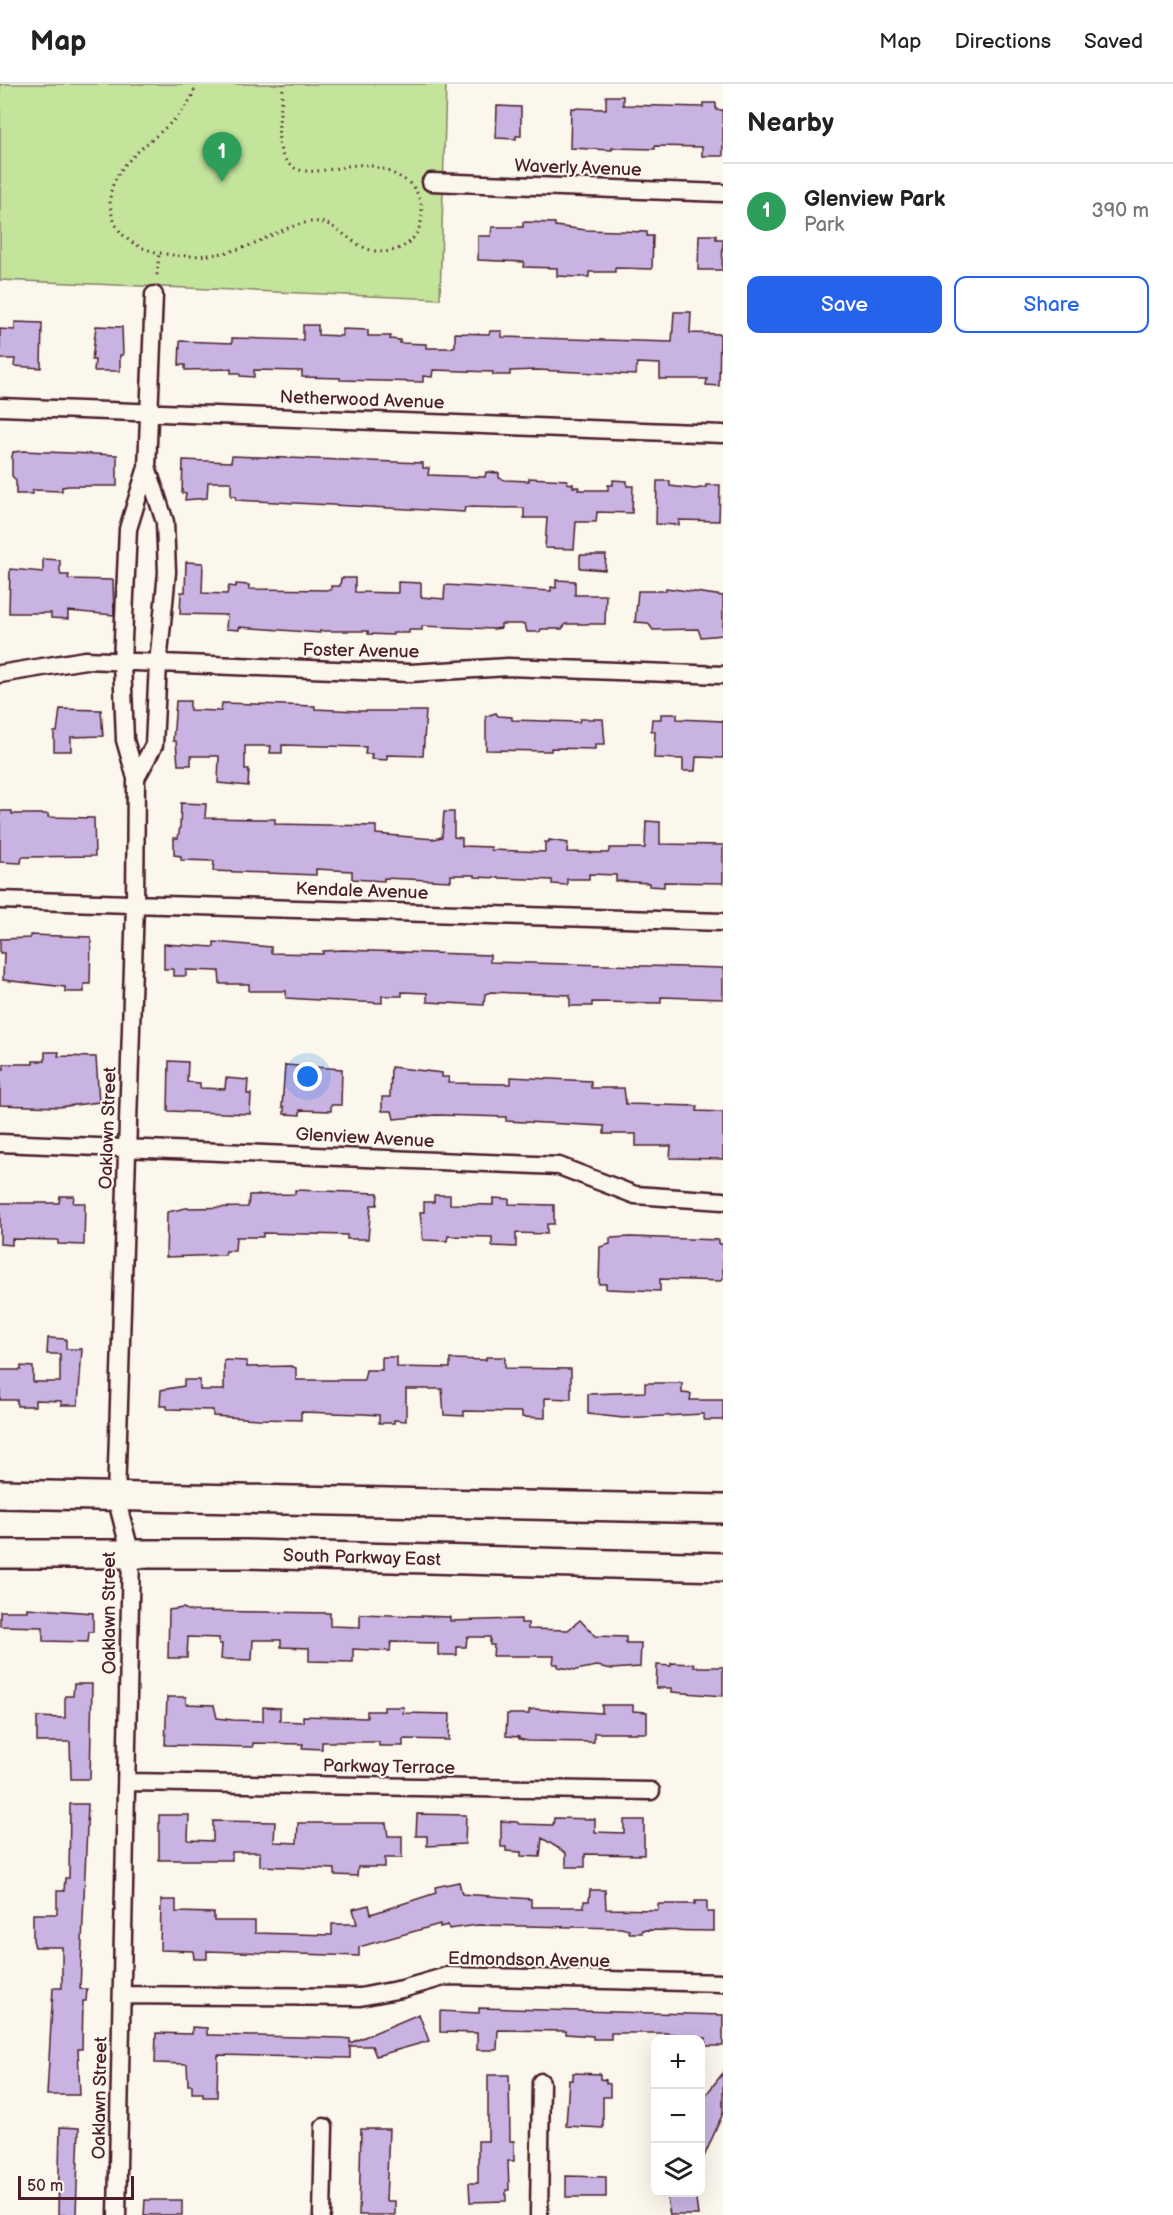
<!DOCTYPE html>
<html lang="en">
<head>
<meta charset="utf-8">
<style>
	:root { --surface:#fff; --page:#f6f6f6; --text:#222; --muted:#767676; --line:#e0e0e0; --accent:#2563eb }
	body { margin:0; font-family:"Balsamiq Sans",sans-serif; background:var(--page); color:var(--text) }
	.controls { position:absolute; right:18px; bottom:18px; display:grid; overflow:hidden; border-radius:12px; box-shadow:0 6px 24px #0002 }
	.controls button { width:54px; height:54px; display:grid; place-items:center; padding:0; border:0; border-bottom:2px solid var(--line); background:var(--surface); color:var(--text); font:30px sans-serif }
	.scale { position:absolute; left:18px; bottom:15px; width:116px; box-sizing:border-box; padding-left:6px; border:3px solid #4a1f2b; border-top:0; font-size:16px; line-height:21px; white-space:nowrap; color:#4a1f2b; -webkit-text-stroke:4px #fbf7ec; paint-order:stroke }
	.you { position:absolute; left:308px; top:993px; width:21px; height:21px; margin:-15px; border:4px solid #fff; border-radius:50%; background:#1a73e8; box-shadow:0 0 0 9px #1a73e833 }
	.badge { display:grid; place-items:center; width:39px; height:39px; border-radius:50%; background:var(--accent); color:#fff; font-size:20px; font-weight:700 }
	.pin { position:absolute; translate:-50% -50px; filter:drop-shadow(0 2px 3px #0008) }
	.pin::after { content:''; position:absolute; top:32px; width:21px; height:18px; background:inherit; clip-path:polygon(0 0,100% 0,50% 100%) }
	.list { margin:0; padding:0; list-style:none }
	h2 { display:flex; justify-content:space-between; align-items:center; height:78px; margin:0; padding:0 24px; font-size:26px }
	h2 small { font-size:20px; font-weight:400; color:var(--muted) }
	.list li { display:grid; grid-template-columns:39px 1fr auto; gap:18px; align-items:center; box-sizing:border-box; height:96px; padding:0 24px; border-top:2px solid var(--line) }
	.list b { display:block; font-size:22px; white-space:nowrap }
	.list p { margin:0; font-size:20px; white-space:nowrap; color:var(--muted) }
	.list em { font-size:20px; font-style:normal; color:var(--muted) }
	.actions { display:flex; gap:12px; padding:18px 24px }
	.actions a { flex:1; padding:14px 0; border:2px solid var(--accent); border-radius:12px; text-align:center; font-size:21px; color:var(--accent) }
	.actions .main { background:var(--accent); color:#fff }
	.icon { flex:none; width:33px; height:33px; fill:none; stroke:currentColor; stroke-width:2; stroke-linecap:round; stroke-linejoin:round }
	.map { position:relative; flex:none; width:723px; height:2131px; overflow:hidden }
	header { display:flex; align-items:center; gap:36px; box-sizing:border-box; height:84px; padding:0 30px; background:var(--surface); border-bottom:2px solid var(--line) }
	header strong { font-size:28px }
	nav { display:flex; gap:33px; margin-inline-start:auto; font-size:21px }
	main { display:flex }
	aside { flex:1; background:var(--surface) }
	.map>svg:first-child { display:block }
	.green { fill:#c4e49c; stroke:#878264; stroke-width:1.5 }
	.building { fill:#c8b3e2; stroke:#4a1f2b; stroke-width:1.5 }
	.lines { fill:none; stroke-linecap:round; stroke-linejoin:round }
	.minor-casing { stroke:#4a1f2b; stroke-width:21 }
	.primary-casing { stroke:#4a1f2b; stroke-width:32 }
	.path { stroke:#4a1f2b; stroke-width:3; stroke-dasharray:1.5 4.5; stroke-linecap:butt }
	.minor { stroke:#fbf7ec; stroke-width:16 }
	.primary { stroke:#fbf7ec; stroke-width:27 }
	.labels { text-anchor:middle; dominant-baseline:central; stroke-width:4.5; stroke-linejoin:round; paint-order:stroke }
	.street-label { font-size:18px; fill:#4a1f2b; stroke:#fbf7ec }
</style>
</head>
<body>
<header>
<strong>Map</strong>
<nav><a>Map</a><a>Directions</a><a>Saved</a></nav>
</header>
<main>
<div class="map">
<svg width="723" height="2131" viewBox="0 0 723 2131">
	<rect width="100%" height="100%" fill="#fbf7ec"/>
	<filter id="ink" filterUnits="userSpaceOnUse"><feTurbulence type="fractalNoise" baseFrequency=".0167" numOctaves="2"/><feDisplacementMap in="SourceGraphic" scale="12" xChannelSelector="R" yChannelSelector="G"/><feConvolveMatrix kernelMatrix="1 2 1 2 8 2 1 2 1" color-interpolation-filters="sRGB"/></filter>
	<g filter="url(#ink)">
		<path class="green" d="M0,0H446L440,215L0,196Z"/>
		<path class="building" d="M606,12H623V21L703,23V19H716V26H723V72H702V63L655,62V65L612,64V66L570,64L571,24L606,25Z
			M497,22L521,23V52H516V55L496,54Z
			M523,138L555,139V142L586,146L647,148V152H653L652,185L615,184V188H589V193H577L557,192V184L523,183L524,178L478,176V152H491L492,143H523Z
			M699,151H716V155H723L722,186H698Z
			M674,228H691L690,249L720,250L719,302L706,301L707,295H660V280L637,279L636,291L537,286L510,287V291H493V288L433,286L432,293L423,292V298L340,296V294L302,293V287L254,286V293L240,292V289H231V285L185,286V281H179L180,257L232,259V254L303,256V241H318V251L342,252V245L368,246V252H391L390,255L400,256V259L426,260V264H451L455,262V249L489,250L490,247H502V253L672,258Z
			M15,238L42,239L41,284L14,282L15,275H0V245L15,246Z
			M96,242L122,243L123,271H120V287H94L95,276H92Z
			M23,367L117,371V402H69L62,403V407L33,406V410H16V396L12,392V373L13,368Z
			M232,372L423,379V384H429L428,391L485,393L486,388L499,389V394L505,396L529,397V394L567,396V399L573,400V403H579L578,406H608V401H613V396L627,397V402H633L632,429L597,428L596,438H576L574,465L545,464L547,434H524V424L465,423L464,428L236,416V412H231V398H208L207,414L185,416L186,409H182L183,376L231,378Z
			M657,397H670V402L695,405L706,403V401H720L719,437L679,436V441L656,440Z
			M580,471H606L605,486L580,484Z
			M43,475L60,476V488L61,491H69L68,495L113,496L114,531L68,527V535L51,534V529H9L10,485L43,488Z
			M186,478L203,479L202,509L227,510L229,502L236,503V500L249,501V505L331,506V502H340L341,494H355V508L398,509V498L421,499V513L444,515L445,501L551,507V503L556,504V496L575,497V511H606L605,540H566L562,545H541L540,548H527L525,540H501V544L494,545L422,542V546H409V549H393V551L368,550V547H320V549L239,543V546L226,545L227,531L180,530L181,508H185Z
			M666,504L723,512V551L701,553L698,545L653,546L648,539L635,538L638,507H666Z
			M176,617H190V626L221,627L222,619L315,622V625L358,627H426L423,672L387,671V676L371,675L372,670H365L366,663L282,661V669H270L271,662H245V685H249L248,702L218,699L219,672H191V681H178L176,657H173Z
			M60,625L101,626L103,652L71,653V667H54V648H57Z
			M496,629L498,632L512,633V636L579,638L580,635H603L605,660H595V665L551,664V667L486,666V632Z
			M661,630H677V635L723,637V674L696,673L695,687H683V675L654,674L655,647H651L652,635H661Z
			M181,719L206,720L205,734L259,735H275V740L376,742V750L434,755L442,753L444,728H454V753L462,754V762L491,763V766L545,768V758H549V756L568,759L567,768L608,769L610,764H645L646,737L660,738V760L723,761V799L664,798V803L649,802V799L616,797V791L589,790V795H567V801L552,800V796L475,793V791H451V797L384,794V797L352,795V787L316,785V791L213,787L214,777L181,776V772L174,771V754H178L180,743Z
			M0,727H12V730H48V733L94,734L95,772L22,773L21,779L0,778Z
			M30,851L91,853L90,900H84V908H65V903L3,896L4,869H0V855L30,854Z
			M214,858L271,863V869L323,870V867L343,866L490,871V878L723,884V915L661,913V919L592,918V922H570V911L491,908L485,910L484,921L427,918V909L402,908V912H382V919L318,916L286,914V907H249V900H220L219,887L186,886V892H173V885H164V860L214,863Z
			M45,968H59L58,972L96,973L99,1018L59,1023L0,1021V985H4V980H33V977H45Z
			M169,977L188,978L187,998L200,999V1004L225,1005L226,994L248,996L247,1010H251L250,1030L168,1027Z
			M285,981L342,985L341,1021H331V1027L300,1026V1031L284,1030V1023H282Z
			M391,983L442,989V993H449L448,999L511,1000V993L591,997V1004H624L626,1020L697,1022V1027L723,1028V1075L670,1074L671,1062H636V1050H604V1042L506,1037V1033L436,1031L394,1035L392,1027H382V1013H390Z
			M295,1106L378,1109L377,1121H371L368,1155H347V1151L263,1149V1153H236L235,1167H226L225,1171L166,1173L167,1128L186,1124L248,1123L249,1111L295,1110Z
			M434,1111H450V1120L493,1121V1114L509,1115V1120L554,1121V1140H547V1150L516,1149V1163L492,1162V1153L448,1152L447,1157L423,1156L420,1128H424V1118H434Z
			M60,1112H74L73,1119H85L84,1161L58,1160V1156L12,1155V1161L0,1160V1119H59Z
			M630,1153L719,1156V1160H723V1194L721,1197L660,1195V1207L606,1205V1200H599L600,1163L610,1160V1154Z
			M48,1254L66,1255V1265H82L78,1321H61V1317L35,1316V1322H17V1316H0V1286H21V1282L33,1283V1298H60V1270H47Z
			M382,1273H397V1283L450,1284V1275L486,1276V1273H505V1284L571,1285V1315L545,1314V1334L522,1333V1328L464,1327V1332L444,1331L442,1305H406V1337L394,1336V1339H379V1331L363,1330L301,1328V1336L259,1335L213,1332V1326L167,1325V1322H160L161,1306L184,1302V1296H200V1306H224V1276L247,1277V1283L291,1282L296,1284V1296H364L366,1286H382Z
			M645,1299H682V1309L691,1310L690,1316H723V1336H704V1330L623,1334L588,1330V1310L645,1308Z
			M27,1524L93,1529V1548H89L88,1558L43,1557V1543L0,1542V1527H27Z
			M183,1524L190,1527L330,1529V1542L360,1543V1530L450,1533V1537L521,1535V1539H528V1545L568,1546L580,1536L595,1552L626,1553V1559H641L640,1583L612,1585L597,1582L576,1586L558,1583V1580H553L554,1572H493L494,1561H490V1553H467L466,1563H457V1571H438V1559L391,1558L390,1567L353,1565V1578L309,1577V1564L281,1563V1556H253L252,1576L221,1575L222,1560H219V1554L188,1553L187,1574H168L169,1526Z
			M671,1579L694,1580V1583H723V1612L672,1608V1604H656L657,1581L671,1582Z
			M74,1600H92L90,1695H71L70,1658H37V1633L65,1634V1612H73Z
			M167,1613H186V1620L214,1621L217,1634L233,1636L263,1637V1623L280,1624V1637L303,1638V1632L367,1634V1627H384V1623H404L403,1629L450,1630L449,1656L403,1655V1662H379V1658H322V1665L302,1664L303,1660L253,1659V1663L165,1661Z
			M602,1621H633V1627L647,1628V1649H594V1658L528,1657L519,1655V1653L506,1652L507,1630H529V1626L535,1625L602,1629Z
			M70,1720H88L80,1905H87L86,1917H83L82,1965H78L80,2011H47L53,1904H62V1863H35L33,1856V1830H57V1807H64L65,1794H69Z
			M417,1730L466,1731L465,1760L427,1762V1752H416Z
			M159,1731H189L188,1756L213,1757V1737L275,1738L274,1758L297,1759L298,1739H386L388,1752H402V1774H385V1783H358L357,1792L335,1791V1785L260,1782V1768H232V1776H159Z
			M554,1734L595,1735V1748L624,1749V1736H644V1771L585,1770V1783H566V1769L542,1754L540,1773L521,1772V1768L506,1767V1763H501V1737L517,1738L519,1740L553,1741Z
			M459,1798L462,1810L531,1815V1823H584V1817H589L590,1806H605L606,1825L658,1826V1820H695V1817H707V1828H714V1847L642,1846V1849H629V1846L621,1844L478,1841L449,1845L448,1841L440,1843V1840L359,1863V1872L207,1867V1875H194L193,1867L160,1866L161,1816H176V1828L214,1829V1837H255V1849L332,1851V1840H357L353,1825L369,1821L371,1830L436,1809L435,1803Z
			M479,1924L723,1931V1962H705L706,1954H678V1951L667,1949H611V1955H593V1952L566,1950V1947L498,1946L497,1966H477V1949L440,1948V1927L479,1929Z
			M419,1930L429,1957L376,1972L372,1962H350V1974L218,1971L217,2013H203V2009H192V2001H188L187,1980L155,1979L156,1949L192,1950V1943L207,1944V1951H210L342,1954L350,1955V1959Z
			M573,1989L600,1990V1995L606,1996V1999L610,2000V2013H603V2044L566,2042L569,1996H573Z
			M723,1989V2029L700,2082V2025L704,2013Z
			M488,1991H509L510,2057H514V2077H508L509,2106H506V2117L470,2118L469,2099H478V2057H488Z
			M60,2043L79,2044L76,2131H58Z
			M361,2045H389L386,2117H395V2131H359Z
			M566,2092L606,2093V2113H566Z
			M666,2109H695L698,2131H670Z
			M145,2116H182V2131H144Z"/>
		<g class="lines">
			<g class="minor-casing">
				<path id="minor" d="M431,98L723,109
					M0,323L723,350
					M0,590L85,576L410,589L508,583L723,591
					M136,694L154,661L158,580L167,488L165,438L147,383
					M0,816L723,838
					M0,1059L559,1082L635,1111L723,1117
					M127,1698L651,1707
					M122,1911L360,1913L402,1905L447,1892L723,1899
					M117,2131L131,1471L116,1413L135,820L136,694L125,656L122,578L128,445L147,383L154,211
					M322,2131L324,2043
					M539,2131L541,1998"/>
			</g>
			<g class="primary-casing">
				<g id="primary">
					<path d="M0,1410L723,1425"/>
					<path id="s1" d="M0,1470H247L723,1483"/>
				</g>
			</g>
			<path class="path" d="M196,0C186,52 87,74 115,139C132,178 205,176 239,165C263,158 285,141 311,138C332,135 346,155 363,163C390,176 420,161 422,131C423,118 416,102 405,96C393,89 381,83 367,81C343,78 297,102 283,72C273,51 283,22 283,0
				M157,191L159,169"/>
			<use href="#minor" class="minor"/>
			<use href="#primary" class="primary"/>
		</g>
	</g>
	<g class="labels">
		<g class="street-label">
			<text transform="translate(578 84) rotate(2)">Waverly Avenue</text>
			<text transform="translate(362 316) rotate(2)">Netherwood Avenue</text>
			<text transform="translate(361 567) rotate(1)">Foster Avenue</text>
			<text transform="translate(362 807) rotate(2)">Kendale Avenue</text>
			<text transform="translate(108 1044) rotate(-88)">Oaklawn Street</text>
			<text transform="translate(365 1054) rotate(3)">Glenview Avenue</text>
			<text stroke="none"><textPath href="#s1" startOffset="362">South Parkway East</textPath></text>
			<text transform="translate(109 1529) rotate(-90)">Oaklawn Street</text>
			<text transform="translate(389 1683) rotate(1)">Parkway Terrace</text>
			<text transform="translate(529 1876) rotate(1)">Edmondson Avenue</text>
			<text transform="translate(100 2014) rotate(-89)">Oaklawn Street</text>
		</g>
	</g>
</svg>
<div class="controls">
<button>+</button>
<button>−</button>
<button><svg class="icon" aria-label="layers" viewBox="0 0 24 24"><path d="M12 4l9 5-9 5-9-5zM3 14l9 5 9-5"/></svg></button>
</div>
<div class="scale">50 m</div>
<div class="you"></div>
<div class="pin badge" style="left:222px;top:98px;background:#2e9e5b">1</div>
</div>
<aside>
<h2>Nearby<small></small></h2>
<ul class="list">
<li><span class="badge" style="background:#2e9e5b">1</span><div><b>Glenview Park</b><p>Park</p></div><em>390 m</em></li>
</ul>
<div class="actions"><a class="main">Save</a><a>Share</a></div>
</aside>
</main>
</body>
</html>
